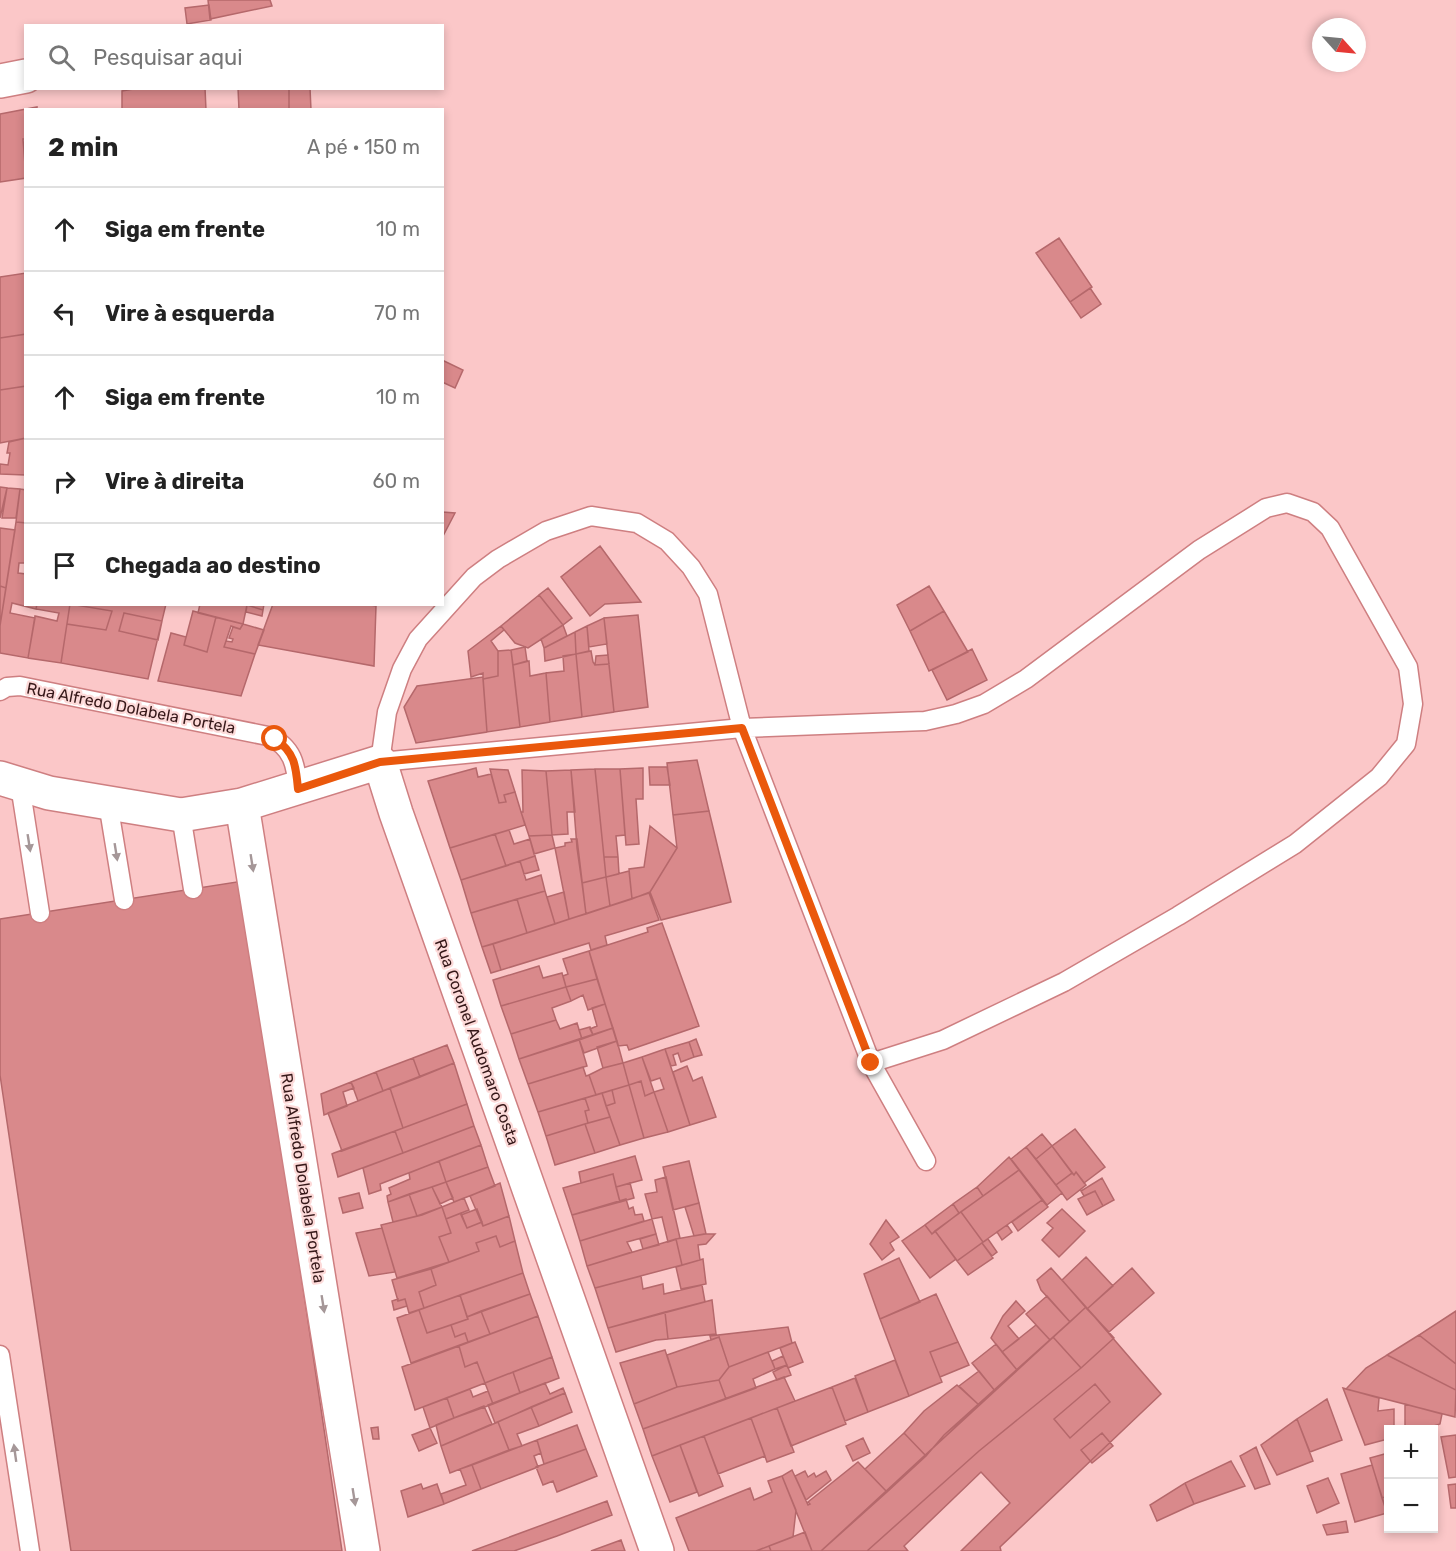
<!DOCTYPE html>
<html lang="pt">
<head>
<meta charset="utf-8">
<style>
	:root { --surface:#fff; --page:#f2f2f2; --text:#222; --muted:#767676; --line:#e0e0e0 }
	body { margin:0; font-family:Rubik,sans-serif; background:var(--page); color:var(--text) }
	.controls { position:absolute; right:18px; bottom:18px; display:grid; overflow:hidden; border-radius:0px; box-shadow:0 3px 9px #0003 }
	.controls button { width:54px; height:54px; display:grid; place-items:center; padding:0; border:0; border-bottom:2px solid var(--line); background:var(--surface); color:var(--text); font:30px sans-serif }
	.compass { position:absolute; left:1312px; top:18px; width:54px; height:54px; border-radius:50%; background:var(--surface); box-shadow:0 3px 9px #0003; rotate:117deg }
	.stop { position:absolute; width:18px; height:18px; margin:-14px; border:4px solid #ea580c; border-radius:50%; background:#fff }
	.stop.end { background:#ea580c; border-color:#fff; box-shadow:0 2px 6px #0008 }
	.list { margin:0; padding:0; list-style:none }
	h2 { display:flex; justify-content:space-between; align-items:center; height:78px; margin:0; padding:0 24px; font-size:26px }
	h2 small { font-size:20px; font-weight:400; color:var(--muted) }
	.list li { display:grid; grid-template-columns:39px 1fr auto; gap:18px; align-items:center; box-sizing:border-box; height:84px; padding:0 24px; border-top:2px solid var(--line) }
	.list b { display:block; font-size:22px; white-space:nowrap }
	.list em { font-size:20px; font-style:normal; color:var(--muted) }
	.icon { flex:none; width:33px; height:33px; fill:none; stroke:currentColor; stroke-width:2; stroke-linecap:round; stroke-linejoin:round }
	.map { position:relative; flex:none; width:1456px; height:1551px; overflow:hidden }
	.search { position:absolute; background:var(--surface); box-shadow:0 3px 9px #0003; left:24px; top:24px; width:420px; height:66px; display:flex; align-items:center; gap:15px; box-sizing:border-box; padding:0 21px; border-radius:0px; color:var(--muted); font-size:22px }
	.panel { position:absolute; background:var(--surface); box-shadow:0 3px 9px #0003; left:24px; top:108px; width:420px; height:498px; border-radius:0px }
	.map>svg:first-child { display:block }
	.building { fill:#d9898b; stroke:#b5686b; stroke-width:1.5 }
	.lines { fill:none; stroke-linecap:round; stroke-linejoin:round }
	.lane-casing { stroke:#ce7f81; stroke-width:21 }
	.street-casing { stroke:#ce7f81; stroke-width:36 }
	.lane { stroke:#fff; stroke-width:18 }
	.street { stroke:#fff; stroke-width:33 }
	.oneway { fill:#a59798 }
	.route { stroke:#ea580c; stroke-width:8 }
	.labels { text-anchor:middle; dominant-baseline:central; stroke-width:4.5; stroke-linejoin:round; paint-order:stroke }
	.street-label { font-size:16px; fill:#361819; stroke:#fddad9 }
</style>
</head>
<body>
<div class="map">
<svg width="1456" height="1551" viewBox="0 0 1456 1551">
	<rect width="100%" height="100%" fill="#fbc7c8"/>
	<path class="building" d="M208,0H270L272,6L210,19Z
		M209,5L211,20L187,24L185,8Z
		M139,88H205L206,110H122V91Z
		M238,88H289V110H239Z
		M289,88H310L311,110H289Z
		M37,107V110H26V139H23L26,178L0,182V114Z
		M1059,238L1092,287L1070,302L1036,253Z
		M26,273V334L0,338V277Z
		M1090,288L1101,304L1081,318L1070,302Z
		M26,334V386L0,390V338Z
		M442,360L463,370L455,388L442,382Z
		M26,386V438L0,443V390Z
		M26,438L25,475L0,474V464L8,465L10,453H7L9,442Z
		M0,487L7,488L0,518Z
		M7,488L20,489L16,518H2Z
		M20,489L26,490V523L16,522Z
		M442,512L455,513L442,538Z
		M16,522L26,523V563H19L18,573L26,574V604H37L36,609L12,603L10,613L35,618L28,658L0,653V626Z
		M0,528L15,530L6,588L0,586Z
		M600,546L641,602L605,604L590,616L561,577Z
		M0,586L6,588L0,626Z
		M929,586L944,611L910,631L897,605Z
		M548,588L572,618L563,625L539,595Z
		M539,595L563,625L528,648L515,643L501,626Z
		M37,604H70L61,663L28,658L35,616L57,621L59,613L36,609Z
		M70,604H166L148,679L61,663Z
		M70,604L112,611L106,630L67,624Z
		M200,604H264L263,610L247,605L243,624L198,613Z
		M273,604H366L376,606L374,666L258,645Z
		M247,605L263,610L262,616L246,612Z
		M193,611L216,617L207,652L184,645Z
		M944,611L968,652L929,671L910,631Z
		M124,613L162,621L158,640L119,631Z
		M638,615L648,707L614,712L604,618Z
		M216,617L243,624L240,629L231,626L224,647L255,654L241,696L158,681L171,633L186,637L184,645L207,652Z
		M604,618L607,644L589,647L587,626Z
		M243,624L264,630L255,654L224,647L226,641L232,642L233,639L229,638L233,627L240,629Z
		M563,625L567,636L544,648L541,639Z
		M501,626L504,630L491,641L498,651V676L483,679V673L471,677L468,651Z
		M587,626L589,651L576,654L575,632Z
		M575,632L576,654L545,661L544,648Z
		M525,647L527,661L513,665L511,650Z
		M972,649L987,680L947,700L932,670Z
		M511,650L520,727L487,732L483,679L498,676V651Z
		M591,651L593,662L595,665L609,664L614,712L582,717L576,654Z
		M576,654L582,717L550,722L546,673L564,671L563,656Z
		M608,655L609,664L595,665L596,656Z
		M529,661L530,676L546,673L550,722L520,727L513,665Z
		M483,677L487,732L416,743L404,707L417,686Z
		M697,760L709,811L673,815L667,763Z
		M649,767H667L670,785H650Z
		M476,768L478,777L491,774L499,803L506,802L504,795L515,792L525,825L450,848L428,781Z
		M643,768V799H636L639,844L626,845L620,769Z
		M490,769L508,770L515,792L504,795L506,802L499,803Z
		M595,769H620L625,835L616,836L618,857H604Z
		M595,769L606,877L582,883L577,848L571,770Z
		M522,770L546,771L552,835L529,836L521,812H523Z
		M571,770L575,812H567L568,834L552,835L546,771Z
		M709,811L731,902L661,920L650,892L677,848L673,815Z
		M650,826L677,848L650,892L632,899L629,869L644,867Z
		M509,830L514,844L530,839L535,856L506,866L495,834Z
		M495,834L506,866L461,880L450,848Z
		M552,835L555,848L534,854L529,836Z
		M571,839H577L586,914L569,919L555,848L565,846V843L572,842Z
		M535,856L539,870L524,874L520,861Z
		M604,857H618L619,874L606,877Z
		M520,861L526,880L541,875L545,891L471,913L461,880Z
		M629,871L632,899L610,906L606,877Z
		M606,877L610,906L586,914L582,883Z
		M243,881L342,1551H71L0,1075V919Z
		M545,891L555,924L527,933L517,899Z
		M564,892L569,919L555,924L547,897Z
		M649,893L659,920L605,936L607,945L591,950L589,943L501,970L493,944Z
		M517,899L527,933L482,947L471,913Z
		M662,923L699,1026L629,1050L627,1045L618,1046L589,951L648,932L647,928Z
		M493,944L501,970L491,973L482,947Z
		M589,951L597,979L566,987L563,976L568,974L563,959Z
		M539,966L543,978L562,973L566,987L501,1006L493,980Z
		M597,979L605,1004L588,1010L583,995L571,1001L566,987Z
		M566,987L571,1001L552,1008L556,1020L511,1034L501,1006Z
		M605,1004L613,1028L593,1035L590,1029L597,1026L592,1008Z
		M556,1020L560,1029L577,1023L582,1039L519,1059L511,1034Z
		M590,1027L593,1035L582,1039L579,1030Z
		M613,1028L617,1041L584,1053L579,1039Z
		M579,1039L587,1066L528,1084L519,1059Z
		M696,1039L702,1055L694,1057L689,1042Z
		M617,1041L623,1063L603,1068L597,1047Z
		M689,1042L694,1057L681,1062L678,1053L673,1055L676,1065L671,1066L665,1049Z
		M447,1045L454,1063L420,1077L413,1058Z
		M665,1049L690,1125L668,1132L654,1092L664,1089L660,1078L651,1081L642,1057Z
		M642,1057L654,1092L645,1096L641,1081L629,1085L623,1063Z
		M413,1058L420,1077L383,1091L376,1072Z
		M454,1063L467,1104L403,1128L390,1088Z
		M623,1063L629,1085L596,1095L589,1075L603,1068Z
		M687,1066L693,1081L702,1077L716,1117L690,1125L673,1072Z
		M583,1067L586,1076L589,1075L596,1095L538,1112L528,1084Z
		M376,1072L383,1091L358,1101L351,1082Z
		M641,1081L645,1096L654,1092L668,1132L644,1138L629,1085Z
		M351,1082L354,1088L343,1092L347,1106L324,1115L321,1094Z
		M629,1085L644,1138L620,1145L606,1106L615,1103L612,1090Z
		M390,1088L403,1128L342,1151L328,1113Z
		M612,1090L615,1103L606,1106L602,1093Z
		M602,1093L610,1117L588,1123L585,1111L589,1110L585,1098Z
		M585,1098L589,1110L585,1111L588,1123L546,1136L538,1112Z
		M467,1104L474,1126L403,1153L395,1131Z
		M610,1117L620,1145L595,1153L585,1124Z
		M585,1124L595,1153L555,1165L546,1136Z
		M474,1126L481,1145L380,1184L381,1190L369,1194L363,1168Z
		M1075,1129L1105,1167L1084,1183L1076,1172L1074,1175L1052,1146Z
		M395,1131L403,1153L338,1177L332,1154L334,1153Z
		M1042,1134L1052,1146L1036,1159L1026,1147Z
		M481,1145L488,1167L446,1182L439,1161Z
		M1052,1146L1072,1173L1056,1185L1036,1159Z
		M1026,1147L1062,1193L1047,1205L1011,1159Z
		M635,1156L642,1180L616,1187L613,1174L581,1183L579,1172Z
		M1009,1157L1019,1170L983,1196L977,1187Z
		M439,1161L446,1182L388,1202L387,1196L391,1194L389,1188L410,1179L409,1173Z
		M689,1161L699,1203L673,1210L663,1167Z
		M488,1167L495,1186L454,1202L446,1182Z
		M1019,1170L1042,1200L983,1242L961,1212Z
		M1076,1172L1086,1185L1067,1200L1056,1185L1072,1173L1074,1175Z
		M613,1174L620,1202L572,1215L563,1188Z
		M666,1177L680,1238L668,1242L662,1217L652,1219L645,1194L657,1192L655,1180Z
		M1102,1178L1114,1200L1103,1206L1095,1191L1084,1196L1081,1191Z
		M446,1182L453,1198L440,1204L432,1187Z
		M500,1183L509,1216L483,1226L470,1196Z
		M630,1183L634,1198L620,1202L616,1187Z
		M432,1187L442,1207L417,1216L409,1194Z
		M977,1187L983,1196L959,1213L953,1204Z
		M1095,1191L1103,1206L1087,1215L1078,1199Z
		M359,1193L363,1208L343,1213L339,1198Z
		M409,1194L417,1216L393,1222L388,1202Z
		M464,1198L469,1210L446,1219L442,1207Z
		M626,1199L629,1209L633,1207L635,1215L642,1214L644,1221L580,1241L572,1215Z
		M1042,1200L1048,1207L1018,1231L1012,1222Z
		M699,1203L706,1234L694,1236L685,1207Z
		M953,1204L959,1213L932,1234L925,1225Z
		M442,1207L451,1233L439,1237L449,1262L397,1278L381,1225L422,1215Z
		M477,1209L482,1222L467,1228L461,1215Z
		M1062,1209L1085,1231L1059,1257L1042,1240L1053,1228L1047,1223Z
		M961,1212L983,1242L957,1261L935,1231Z
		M461,1213L467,1228L482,1222L483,1226L509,1216L515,1241L500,1247L496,1236L476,1243L479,1251L449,1262L439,1237L451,1233L446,1219Z
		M652,1219L656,1234L627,1242L632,1252L587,1266L580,1241Z
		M886,1220L899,1237L890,1243L894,1250L882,1260L870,1244Z
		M925,1225L932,1234L935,1231L956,1259L930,1278L902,1241Z
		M1007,1225L1012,1232L1002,1240L997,1232Z
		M382,1228L395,1272L369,1276L356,1233Z
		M656,1234L659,1245L643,1249L640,1239Z
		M704,1234H715L706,1244L698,1245L700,1260L682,1265L676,1239Z
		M496,1236L500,1247L515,1241L523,1273L424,1308L419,1292L436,1285L431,1269L479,1251L476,1243Z
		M676,1239L682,1265L595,1288L587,1266Z
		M988,1239L997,1252L992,1256L982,1243Z
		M982,1243L993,1258L968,1275L957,1261Z
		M1086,1257L1113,1286L1087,1309L1062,1280Z
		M899,1258L920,1302L880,1319L864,1274Z
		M703,1259L706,1284L681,1289L676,1267Z
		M1051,1268L1086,1307L1070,1322L1041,1290L1037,1280Z
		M1132,1268L1154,1293L1109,1332L1087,1309Z
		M431,1269L436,1285L419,1292L424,1308L409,1313L405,1299L398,1301L392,1280Z
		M523,1273L530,1294L467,1317L460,1295Z
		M641,1276L643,1289L663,1284L664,1294L702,1285L705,1302L608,1328L595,1288Z
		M530,1294L538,1316L490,1334L481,1311Z
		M936,1294L958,1342L930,1352L942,1382L909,1396L880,1319Z
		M460,1295L468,1319L427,1333L419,1310Z
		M1047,1296L1070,1322L1050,1340L1026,1314Z
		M398,1299V1301L405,1299L407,1306L394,1310L392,1301Z
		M712,1300L716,1334L668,1339L665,1312Z
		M1016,1301L1025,1311L1008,1326L1019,1339L1002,1352L991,1338L1003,1316Z
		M1086,1307L1161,1394L1000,1547L1001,1551H961L1010,1503L981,1472L904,1546L908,1551H821Z
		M1086,1307L1114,1338L1081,1368L1053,1337Z
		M419,1310L427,1333L451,1325L455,1337L465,1333L468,1342L411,1363L397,1318Z
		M481,1311L490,1334L468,1342L465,1333L455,1337L451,1325L468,1319L467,1317Z
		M1456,1311V1364L1419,1335Z
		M665,1312L668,1339L656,1340L616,1352L608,1328Z
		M538,1316L552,1357L485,1383L477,1362L465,1367L459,1346Z
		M1036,1325L1050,1340L1017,1370L1002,1352Z
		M788,1327L792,1343L729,1367L719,1337L711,1340L710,1336Z
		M1419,1335L1456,1364V1390L1387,1355Z
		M719,1337L729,1367L719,1380L677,1387L667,1355Z
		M1053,1337L1081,1368L979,1451L867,1551H821L926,1456L944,1435Z
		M795,1342L803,1362L788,1368L780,1348Z
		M958,1342L969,1365L940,1377L930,1352Z
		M996,1344L1017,1370L995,1391L972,1363Z
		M459,1346L465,1367L477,1362L485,1383L415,1410L402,1367Z
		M665,1350L677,1387L634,1404L620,1363Z
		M768,1352L775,1369L753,1379L756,1388L726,1399L719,1380L729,1367Z
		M1387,1355L1456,1390L1455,1417L1346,1389L1366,1368Z
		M783,1356L787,1365L775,1369L772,1361Z
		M552,1357L559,1378L520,1393L513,1372Z
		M895,1360L909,1396L868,1412L855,1376Z
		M787,1365L791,1375L777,1380L773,1372Z
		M979,1371L995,1391L979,1405L959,1386Z
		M513,1372L520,1393L493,1404L485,1383Z
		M784,1377L795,1401L652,1456L643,1429Z
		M855,1378L868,1412L845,1421L832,1387Z
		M719,1380L726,1399L643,1429L634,1404L677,1387Z
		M545,1383L550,1394L563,1388L565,1393L495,1423L488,1405Z
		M1095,1384L1110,1402L1070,1438L1054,1419Z
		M957,1385L979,1405L944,1435L926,1456L904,1433L924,1411Z
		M832,1387L846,1424L791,1446L777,1408Z
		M1343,1388L1379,1398L1378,1411L1394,1409V1430H1388V1439L1365,1445Z
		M470,1389L473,1397L488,1391L493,1404L454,1418L447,1398Z
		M565,1393L572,1412L539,1426L531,1407Z
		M447,1398L454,1418L430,1428L423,1407Z
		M1327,1399L1342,1440L1310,1452L1297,1419Z
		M1405,1404L1442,1414L1440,1424L1421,1430H1405Z
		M484,1406L492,1424L441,1446L436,1425Z
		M531,1407L539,1426L517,1434L522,1446L509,1450L498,1422Z
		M777,1408L794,1452L767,1462L751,1418Z
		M751,1418L765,1456L718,1474L704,1436Z
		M1297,1419L1313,1461L1277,1475L1261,1445Z
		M498,1422L509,1450L450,1473L441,1446Z
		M577,1425L586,1449L544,1464L537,1440Z
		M378,1427L379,1439H373L371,1428Z
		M430,1428L437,1443L419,1451L412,1435Z
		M904,1433L926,1456L887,1492L865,1469Z
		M1102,1433L1113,1446L1092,1463L1081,1450Z
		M1456,1435V1477L1449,1478L1441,1437Z
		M704,1436L723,1486L699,1496L680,1445Z
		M863,1438L870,1453L853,1461L846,1446Z
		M537,1440L541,1453L534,1456L538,1467L481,1489L472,1465Z
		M680,1445L697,1492L670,1502L652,1456Z
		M1256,1447L1270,1484L1255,1489L1240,1456Z
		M586,1449L597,1476L557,1492L553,1481L543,1485L536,1467Z
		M1388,1453V1496L1382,1498L1370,1458Z
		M1231,1461L1245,1486L1194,1504L1185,1483Z
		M858,1462L887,1492L821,1551H812L782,1476L792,1470L808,1505L810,1504L808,1502Z
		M472,1465L481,1489L444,1504L441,1494L466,1485L460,1469Z
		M1372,1465L1387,1513L1355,1522L1341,1474Z
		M805,1471L808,1477L814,1473L816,1477L826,1471L831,1480L806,1500L795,1476Z
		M782,1476L796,1510L793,1537L756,1551H689L676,1518L750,1488L754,1500L772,1492L768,1481Z
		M1328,1478L1339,1503L1317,1513L1307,1486Z
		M1185,1483L1194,1504L1157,1521L1150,1505Z
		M421,1484L423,1489L437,1484L444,1504L408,1517L401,1491Z
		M1456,1484V1508H1451L1448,1485Z
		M1388,1496V1516L1382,1498Z
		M607,1501L612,1515L557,1536L514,1551H472Z
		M1346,1521L1348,1532L1327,1535L1323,1525Z
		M805,1532L812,1551H771L769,1546Z
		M621,1540L625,1551H591Z
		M769,1546L771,1551H756Z"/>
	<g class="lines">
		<g class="lane-casing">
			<path id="lane" d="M0,691L7,687L20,686L268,736C293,747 296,765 298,789
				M20,785L40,913
				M108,803L124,900
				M181,815L193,889
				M871,1063L943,1040L1064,982L1178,916L1295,844L1379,777L1406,744L1413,704L1408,667L1330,528L1313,512L1287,503L1266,508L1199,550L1026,679L984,704L956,714L925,721L742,728L380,762L387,712L402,669L418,639L474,577L498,559L546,531L591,516L637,523L667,541L691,567L708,594L742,728L871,1063L926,1161
				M0,1355L30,1551"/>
		</g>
		<g class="street-casing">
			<path id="street" d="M0,81L26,76
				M0,778L49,793L181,815L242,805L380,762L396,813L657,1551
				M242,805L363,1551"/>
		</g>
		<use href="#lane" class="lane"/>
		<use href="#street" class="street"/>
	</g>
	<defs><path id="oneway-solid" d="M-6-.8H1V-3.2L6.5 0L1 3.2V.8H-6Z" transform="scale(1.5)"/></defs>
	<g class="oneway">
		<use href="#oneway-solid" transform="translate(29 843) rotate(81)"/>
		<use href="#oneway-solid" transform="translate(116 852) rotate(81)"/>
		<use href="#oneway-solid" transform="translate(252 863) rotate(81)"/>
		<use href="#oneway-solid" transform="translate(323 1304) rotate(81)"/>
		<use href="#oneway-solid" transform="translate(15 1453) rotate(-98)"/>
		<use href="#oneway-solid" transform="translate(354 1497) rotate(81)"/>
	</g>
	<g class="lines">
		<path class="route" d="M275,739C295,752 296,767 298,789L380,762L742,728L871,1063"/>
	</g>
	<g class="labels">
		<g class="street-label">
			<text transform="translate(131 708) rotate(11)">Rua Alfredo Dolabela Portela</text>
			<text transform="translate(477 1042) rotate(70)">Rua Coronel Audomaro Costa</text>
			<text transform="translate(303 1178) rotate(81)">Rua Alfredo Dolabela Portela</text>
		</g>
	</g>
</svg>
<div class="controls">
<button>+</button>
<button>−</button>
</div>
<svg class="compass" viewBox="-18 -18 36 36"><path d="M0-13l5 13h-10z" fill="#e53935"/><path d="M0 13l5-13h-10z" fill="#767676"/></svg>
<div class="stop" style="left:275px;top:739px"></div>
<div class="stop end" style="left:871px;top:1063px"></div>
<div class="search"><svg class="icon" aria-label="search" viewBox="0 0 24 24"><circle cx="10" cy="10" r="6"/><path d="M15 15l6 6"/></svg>Pesquisar aqui</div>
<section class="panel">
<h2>2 min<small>A pé · 150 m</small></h2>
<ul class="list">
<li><svg class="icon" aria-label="ahead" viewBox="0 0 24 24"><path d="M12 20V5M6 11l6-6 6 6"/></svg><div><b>Siga em frente</b></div><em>10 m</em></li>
<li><svg class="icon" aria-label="left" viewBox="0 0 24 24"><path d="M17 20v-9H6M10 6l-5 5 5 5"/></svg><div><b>Vire à esquerda</b></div><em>70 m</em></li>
<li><svg class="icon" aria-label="ahead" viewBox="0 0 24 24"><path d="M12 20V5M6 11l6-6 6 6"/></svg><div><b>Siga em frente</b></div><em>10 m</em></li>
<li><svg class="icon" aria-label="right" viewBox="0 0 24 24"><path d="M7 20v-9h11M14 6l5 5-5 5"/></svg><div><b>Vire à direita</b></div><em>60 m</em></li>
<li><svg class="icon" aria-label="arrive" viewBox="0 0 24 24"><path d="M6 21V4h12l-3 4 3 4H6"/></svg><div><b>Chegada ao destino</b></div></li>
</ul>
</section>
</div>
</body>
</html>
